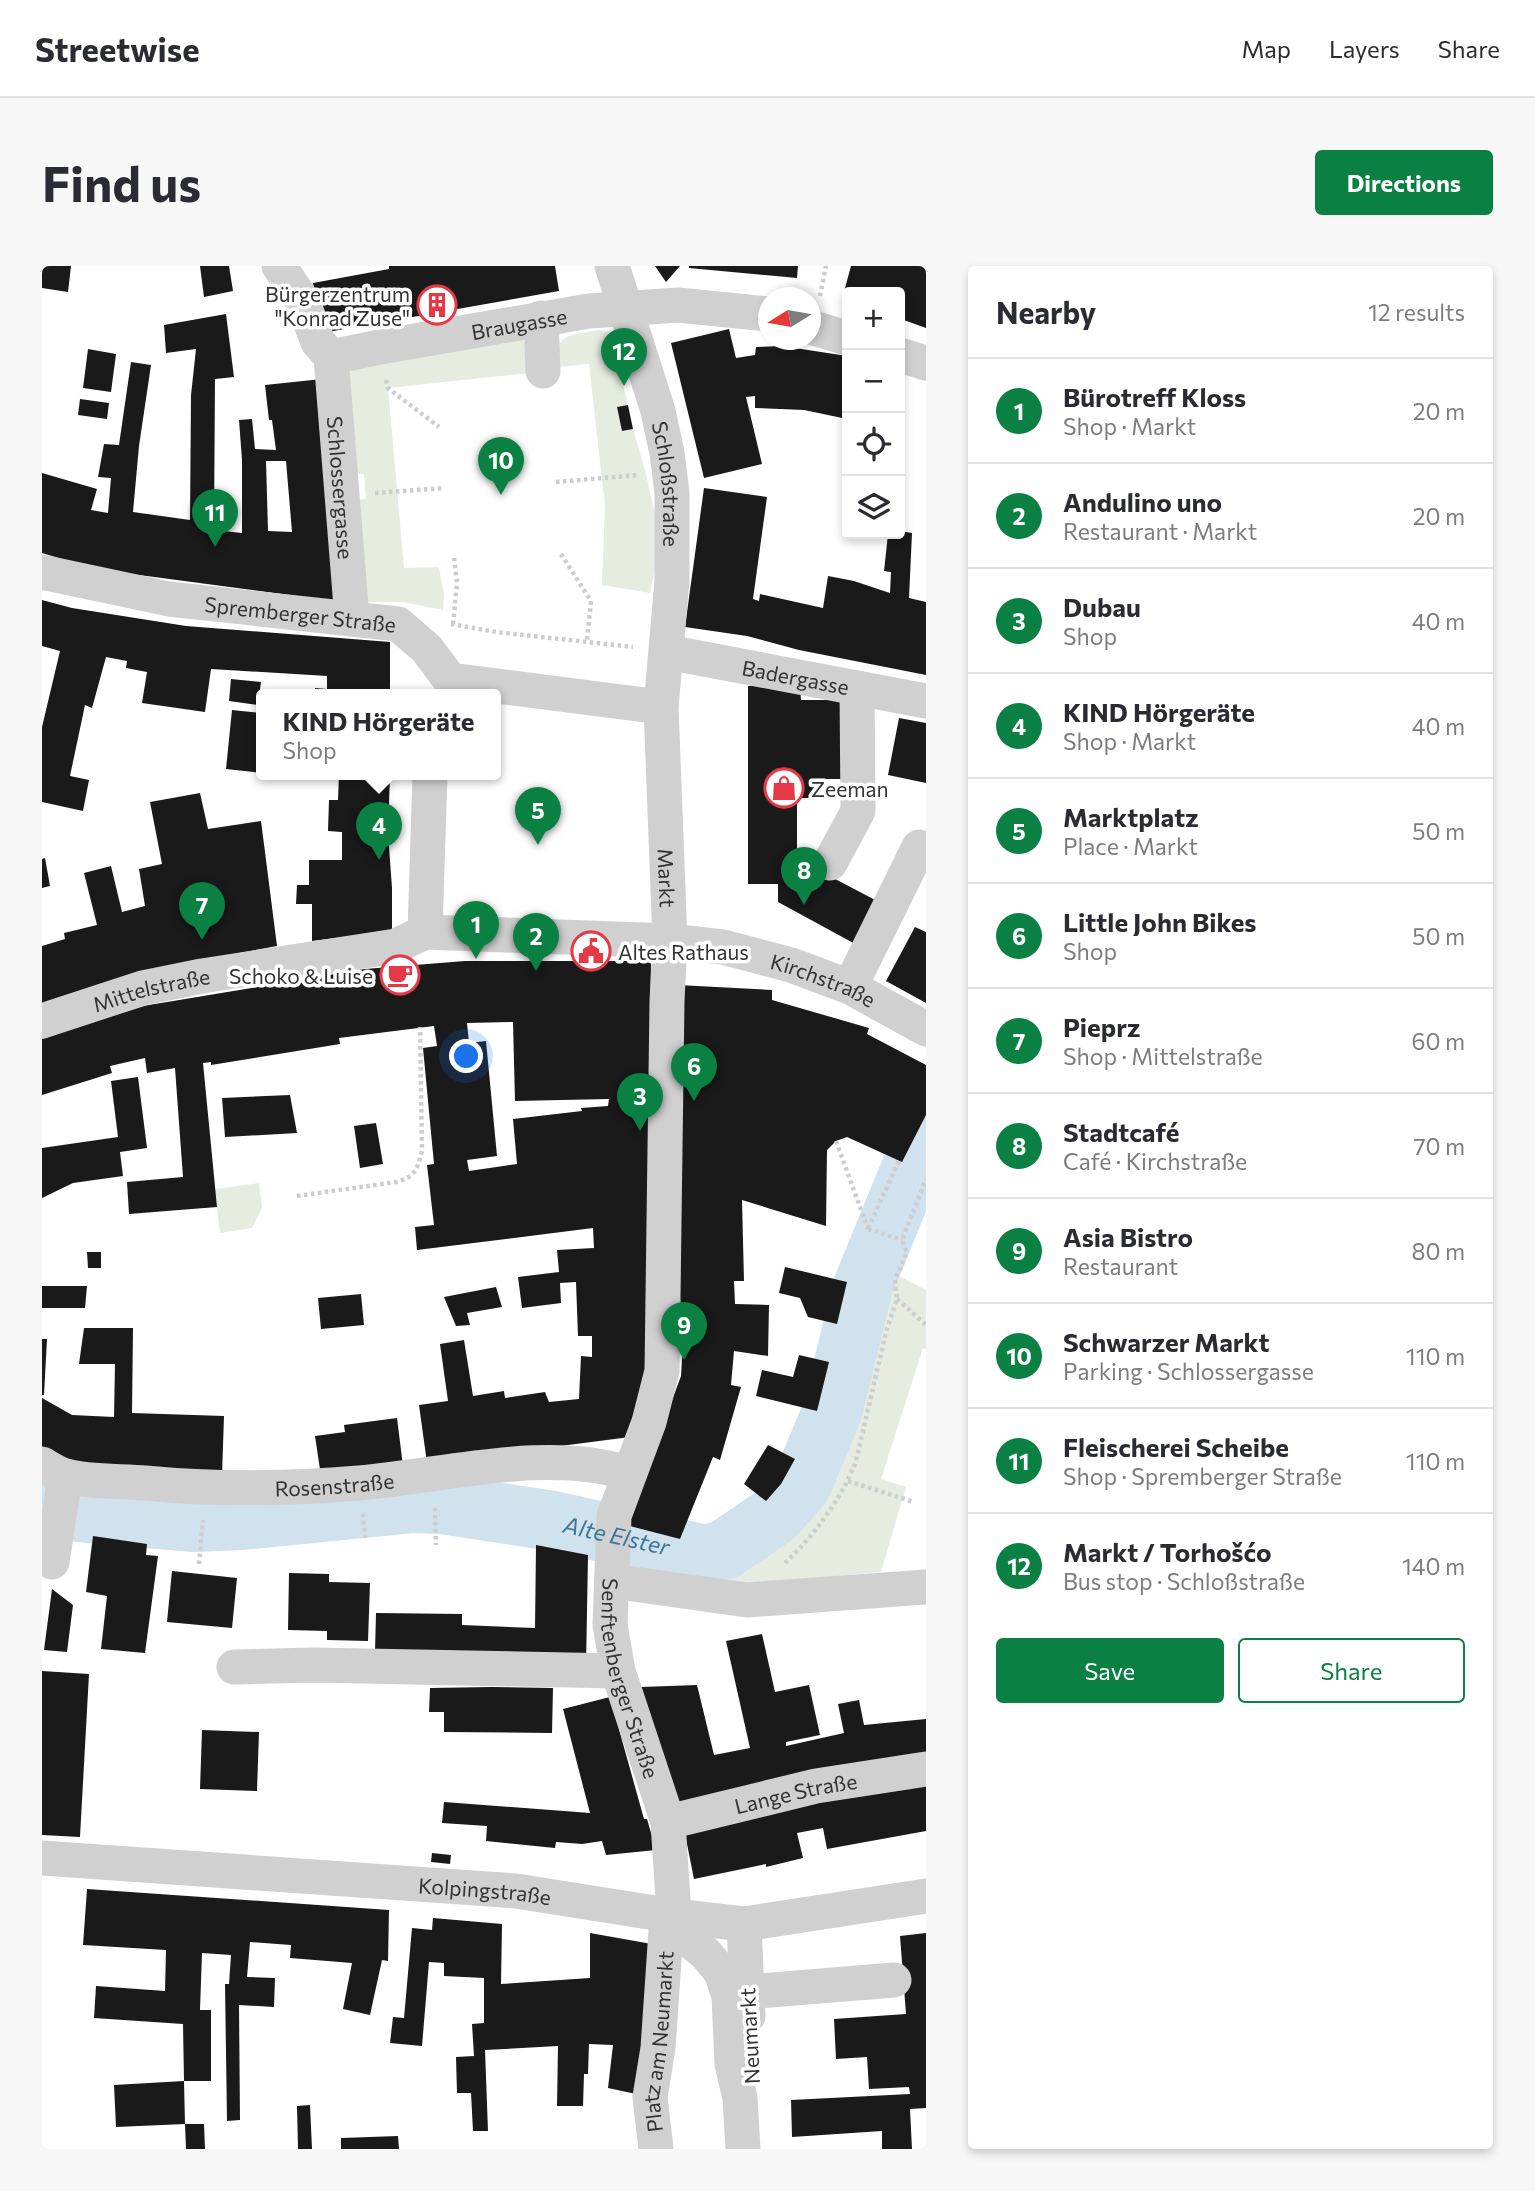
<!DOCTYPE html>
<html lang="en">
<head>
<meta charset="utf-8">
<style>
	:root { --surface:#fff; --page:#f7f7f7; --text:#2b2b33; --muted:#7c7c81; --line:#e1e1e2; --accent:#0b8043 }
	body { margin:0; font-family:Commissioner,sans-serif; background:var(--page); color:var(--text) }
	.controls { position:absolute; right:21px; top:21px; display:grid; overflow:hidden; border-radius:7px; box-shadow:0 4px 10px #0003 }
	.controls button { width:63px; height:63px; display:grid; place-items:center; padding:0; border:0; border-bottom:2px solid var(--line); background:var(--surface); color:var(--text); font:35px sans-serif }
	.compass { position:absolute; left:716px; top:21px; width:63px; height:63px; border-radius:50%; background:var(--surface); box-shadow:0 4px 10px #0003; rotate:259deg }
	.you { position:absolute; left:425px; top:791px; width:24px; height:24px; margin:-18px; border:5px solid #fff; border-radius:50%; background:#1a73e8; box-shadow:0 0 0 10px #1a73e833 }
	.badge { display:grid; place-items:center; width:46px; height:46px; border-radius:50%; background:var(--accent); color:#fff; font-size:23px; font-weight:700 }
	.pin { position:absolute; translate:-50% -58px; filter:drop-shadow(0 2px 4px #0008) }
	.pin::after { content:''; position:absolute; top:37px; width:24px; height:21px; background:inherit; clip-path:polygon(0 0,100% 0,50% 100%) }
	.popup { position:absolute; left:214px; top:423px; width:245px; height:91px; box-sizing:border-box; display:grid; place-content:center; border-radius:7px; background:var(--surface); filter:drop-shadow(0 2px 5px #0005); font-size:23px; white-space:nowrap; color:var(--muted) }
	.popup b { font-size:26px; color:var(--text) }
	.popup::after { content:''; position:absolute; left:50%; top:100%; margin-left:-14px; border:14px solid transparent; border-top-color:var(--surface) }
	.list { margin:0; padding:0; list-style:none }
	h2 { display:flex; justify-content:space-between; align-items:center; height:91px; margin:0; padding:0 28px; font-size:30px }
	h2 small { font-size:23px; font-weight:400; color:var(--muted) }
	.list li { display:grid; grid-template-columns:46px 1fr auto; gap:21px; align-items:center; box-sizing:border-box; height:105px; padding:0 28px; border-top:2px solid var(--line) }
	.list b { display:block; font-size:26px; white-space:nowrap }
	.list p { margin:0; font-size:23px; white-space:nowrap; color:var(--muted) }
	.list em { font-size:23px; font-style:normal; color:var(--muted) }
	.actions { display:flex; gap:14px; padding:21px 28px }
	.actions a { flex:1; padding:16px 0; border:2px solid var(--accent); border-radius:7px; text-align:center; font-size:24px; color:var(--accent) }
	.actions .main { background:var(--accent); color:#fff }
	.icon { flex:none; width:38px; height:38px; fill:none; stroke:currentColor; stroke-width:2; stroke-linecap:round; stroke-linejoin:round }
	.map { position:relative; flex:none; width:884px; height:1883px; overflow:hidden; border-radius:7px }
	header { display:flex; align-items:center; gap:42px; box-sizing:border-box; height:98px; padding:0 35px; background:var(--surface); border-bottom:2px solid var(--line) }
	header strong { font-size:33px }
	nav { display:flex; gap:38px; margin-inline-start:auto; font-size:24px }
	.intro { display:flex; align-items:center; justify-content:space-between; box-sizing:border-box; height:168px; padding:0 42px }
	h1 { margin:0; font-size:49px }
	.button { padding:18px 32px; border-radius:7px; background:var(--accent); color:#fff; font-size:24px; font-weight:700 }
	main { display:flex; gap:42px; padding:0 42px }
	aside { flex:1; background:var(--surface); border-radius:7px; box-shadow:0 4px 10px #0003 }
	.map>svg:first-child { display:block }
	.green { fill:#e6ecdf }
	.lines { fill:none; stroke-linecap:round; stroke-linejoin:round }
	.river { stroke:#cfe2ee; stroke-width:60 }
	.building { fill:#1a1a1a; fill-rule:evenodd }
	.path { stroke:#cdcdcd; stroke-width:4.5; stroke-dasharray:3.5 3.5; stroke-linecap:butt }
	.minor { stroke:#d0d0d0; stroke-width:35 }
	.labels { text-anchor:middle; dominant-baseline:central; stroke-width:7; stroke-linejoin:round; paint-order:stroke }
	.poi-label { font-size:21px; fill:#333; stroke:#fff; text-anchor:end }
	.street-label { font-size:21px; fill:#333; stroke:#fff }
	.water-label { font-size:23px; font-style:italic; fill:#3f7597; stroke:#fff }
</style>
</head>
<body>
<header>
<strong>Streetwise</strong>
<nav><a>Map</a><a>Layers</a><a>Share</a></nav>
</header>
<div class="intro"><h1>Find us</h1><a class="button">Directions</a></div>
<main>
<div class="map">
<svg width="884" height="1883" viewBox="0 0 884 1883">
	<rect width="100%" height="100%" fill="#fff"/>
	<path class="green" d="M556,64L568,66L586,139L575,141L580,165L591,163L604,208L619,276L608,327L560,319L563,240L547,98L516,101C512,66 527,70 556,64Z
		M473,72L481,74L485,81L488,107L346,122L362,302L397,301L402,329L401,344L361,336H323L313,234L324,233L322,208H312L305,109L315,99Z
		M217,917L220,942L210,962L178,967L173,923Z
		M854,978L860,983L851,1007L884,1024V1083L881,1082L839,1213L864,1221L839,1306L695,1319L688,1313L682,1290L738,1255L771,1225L795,1165L820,1075L830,1031Z"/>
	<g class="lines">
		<path class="river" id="s1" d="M0,1243L153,1256L200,1254L372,1237L400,1238L511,1255L664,1289L682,1284L732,1250L759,1220L790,1146L821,1020L869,903L884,875"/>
	</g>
	<path class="building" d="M0,0H29L26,26L0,22Z
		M158,0H187L191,25L162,31Z
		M347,0H513L517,25L280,67L271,17L347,3Z
		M613,0H638L624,16Z
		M647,0H756L755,12L647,2Z
		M809,0H884V62L859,53L863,40L858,39V26H805V34L800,33Z
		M184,48L192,111L173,113L172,264L200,267V194L197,154L210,153L213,183L234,184L230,154H227L223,119L280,113L300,336L82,307L33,297L0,287V207L55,223L49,244L66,247L69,212L56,211L62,178L77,179L89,96L109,99L97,180L91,246L148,254L149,129L154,83L124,87L122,59ZM224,195H244L250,266L226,265Z
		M687,63L694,92L713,89L714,81L740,80L805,90V153L762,144L713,142V130L704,131L720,198L662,212L629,77Z
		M46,83L74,88L69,126L41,122Z
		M38,133L67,137L65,153L36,149Z
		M586,139L591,163L580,165L575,141Z
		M662,222L725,231L711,333L717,335L718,328L781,342L786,310L812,315L848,327L849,306L842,305L846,268H858V265L870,267L867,332L884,336V409L757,384L705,370L643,361Z
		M0,334L30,342L144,360L348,376V428H273V422L285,423V410L169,403L163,446L100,437L105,406L84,402L85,395L64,391L50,442L43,439L28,510L47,514L41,545L0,536V461L18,385L0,380Z
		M189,413L219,416L216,439L187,435Z
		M706,420H758L759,434H805V513H778V532H755V593L837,636L815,679L736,636V618H706Z
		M190,444L220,447V507L184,503Z
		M857,452L884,457V517L846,509Z
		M297,508H348L346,567L350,622V665L270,675V638H254L255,619H267V594H300V566L286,565L287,534H296Z
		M158,527L166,563L219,555L235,680L192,688L0,742V680L23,673L22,667L55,659L42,607L69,600L80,646L103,640L97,603L120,598L108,536Z
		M3,592L8,620L0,622V593Z
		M873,661L884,666V737L844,715Z
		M423,695H609L605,1094L588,1171L385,1197L377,1139L406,1135L398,1078L422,1074L431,1130L462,1125L463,1132L503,1126L507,1136L537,1133L539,1090L550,1091V1070H536L534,1016L518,1017L519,1037L480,1042L476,1011L517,1006L515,984L552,982L551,962L375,984L373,961L392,959L385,899L392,898L381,782L395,780L392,760L297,772L298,778L169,799V796L161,797L175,941L87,948L85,916L141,911L133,802L105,807L103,792L68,800L70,807L0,829V773L95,741L323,703ZM471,756L473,835L567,833L566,840L539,842L540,845L471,853L475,898L427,905L425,894L455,890L444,775L427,777L425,757Z
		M636,719L730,724V734L827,762L825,768L884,799V849L860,896L805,871L794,875L785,884L784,960L700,934L702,1015H692L693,1038L727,1039L726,1090L692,1085L689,1119L699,1121L678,1194L671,1191L638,1273L584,1259L639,1110L641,1077L637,1015Z
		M96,811L105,882L78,886L81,910L31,917L0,932V882L76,871L69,815Z
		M248,829L255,867L183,871L180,832Z
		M334,857L341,898L318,902L312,860Z
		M45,986H59V1002H46Z
		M743,1001L805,1016L795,1058L766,1051L758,1032L737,1027Z
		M0,1020H45L43,1042H0Z
		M454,1021L460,1041L425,1047L428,1059L414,1060L402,1031Z
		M319,1028L322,1059L279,1063L276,1032Z
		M42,1062H91L90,1147L182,1150L180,1210L88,1207L0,1188V1132L30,1149L72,1151L73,1098H37Z
		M0,1073H5L2,1129H0Z
		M757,1089L787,1096L775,1145L714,1130L720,1104L751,1111Z
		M355,1152L361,1200L279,1210L273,1170L303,1166L302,1159Z
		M726,1179L753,1193L739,1218L724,1235L702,1218Z
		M51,1270L105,1278L104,1289L116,1290L103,1387L59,1383L65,1330L44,1326Z
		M494,1279L546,1289L544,1401L333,1386L334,1347L420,1348V1359L493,1362Z
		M130,1305L195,1312L190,1362L125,1356Z
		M247,1307L287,1308V1316L328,1317L326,1375L285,1374V1365L246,1364Z
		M10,1323L31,1339L25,1386L2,1384Z
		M720,1368L733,1426L767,1419L778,1469L744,1476V1480L802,1467L796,1438L817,1434L822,1459L884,1453V1497L634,1544L599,1421L655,1419L672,1489L708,1482L684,1375Z
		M0,1405L47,1408L38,1571L0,1569Z
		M449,1421L511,1422L510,1467L402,1466V1446H387L388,1422Z
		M568,1431L602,1553H605L614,1584L564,1589L560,1575L540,1578L514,1576L513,1582L444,1575L445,1560L400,1557L402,1536L548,1547L521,1443Z
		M160,1464L217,1466L215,1525L158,1523Z
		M884,1511V1565L785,1583L781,1562L755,1567L761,1592L724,1601V1598L652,1613L642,1563Z
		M390,1587L409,1589L408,1598L389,1596Z
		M45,1623L347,1644L346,1695L340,1694L328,1749L301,1743L310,1697L248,1692L249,1679L208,1676L205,1711L233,1712L232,1741L197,1739L198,1854L185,1855L183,1718H187L189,1689L160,1687L158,1744H169V1815H142L141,1758L52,1752L54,1720L123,1725L124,1684L41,1679Z
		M391,1652L460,1658L459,1718L548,1712V1667L621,1680L608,1831L566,1822L571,1779L547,1778L546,1808H542L541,1840H515L516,1780L443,1784L446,1865H431L429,1827H415L414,1791L432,1790L430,1758L442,1757V1712L402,1710V1697L387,1696L380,1780L348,1777L351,1751L362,1752L370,1662L390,1664Z
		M884,1667V1842L868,1843L870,1883H840V1865L750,1871L749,1834L868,1828L867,1821L827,1823L825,1791L794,1793L792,1753L864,1748L858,1670Z
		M142,1815L143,1858L74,1861L72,1819Z
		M268,1839L270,1883H256L255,1840Z
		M143,1858H162L163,1883H144Z
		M356,1870L357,1883H299V1872Z"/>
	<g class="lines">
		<path class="path" d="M778,30L784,0
			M344,114L346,122L397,161
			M514,216L596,209
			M333,227L402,222
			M519,288L549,335L545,375
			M409,358L454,366L591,381
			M411,358L415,317L412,292
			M794,875L826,963
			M255,930L354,916C373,911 375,904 380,885L378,761
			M826,962L857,895
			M826,963L860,974
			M855,1033L884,1059
			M806,1215L872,1236
			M393,1242L394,1279
			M321,1248L323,1272
			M743,1297C773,1268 799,1234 814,1195L844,1066L855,1033L853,1014L865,987L860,974L884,913
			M157,1298L161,1254"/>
		<g class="minor">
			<path d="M237,0L260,34L276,76L289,91"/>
			<path id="s2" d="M570,0L616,145L625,187L630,227V315L619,441L628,675L625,735L620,1105L607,1156L572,1250L568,1359L576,1405L626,1556L632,1650"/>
			<path d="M499,52L501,105"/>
			<path d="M768,61L805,72"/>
			<path d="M858,89L884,97"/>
			<path id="s3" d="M289,91L338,81L547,45L636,39L726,48"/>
			<path id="s4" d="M289,91L310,353"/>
			<path id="s5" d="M0,306L127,333L356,358L385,383L408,414L619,441"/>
			<path id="s6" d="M625,386L884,435"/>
			<path id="s7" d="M388,508L383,666L628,675L681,681L749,699L808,721L884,763"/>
			<path d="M788,597L816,545L815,422"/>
			<path d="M808,721L877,581"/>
			<path id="s8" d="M0,755L101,722L160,710L354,680L383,666"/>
			<path id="s9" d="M0,1198C7,1202 16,1208 24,1210C43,1216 82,1215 103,1217C175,1224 245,1223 317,1217C402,1210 504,1181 586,1207"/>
			<path d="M10,1296L23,1210"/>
			<path d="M570,1315L705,1334L884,1321"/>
			<path d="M192,1401L271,1399L576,1405"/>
			<path id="s10" d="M626,1556L774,1520L884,1503"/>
			<path id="s11" d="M0,1592L474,1625L632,1650L702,1658L884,1630"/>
			<path d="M702,1658L706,1750"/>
			<path d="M705,1726L852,1714"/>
			<path id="s12" d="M614,1883L608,1831L616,1782L624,1665L647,1674L664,1688L679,1706L687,1730L690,1798L698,1832L701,1883"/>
		</g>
	</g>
	<defs>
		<g id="building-ring" transform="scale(2.0125)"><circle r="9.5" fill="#fff" stroke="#e63946" stroke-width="1.5"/><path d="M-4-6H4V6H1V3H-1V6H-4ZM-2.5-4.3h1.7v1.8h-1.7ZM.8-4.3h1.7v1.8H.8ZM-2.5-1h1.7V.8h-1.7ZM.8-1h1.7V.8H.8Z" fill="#e63946"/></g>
		<g id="shop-ring" transform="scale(2.0125)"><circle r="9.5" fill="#fff" stroke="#e63946" stroke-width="1.5"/><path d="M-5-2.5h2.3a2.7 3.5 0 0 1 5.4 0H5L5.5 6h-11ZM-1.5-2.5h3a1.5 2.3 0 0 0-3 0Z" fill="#e63946"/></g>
		<g id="civic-ring" transform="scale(2.0125)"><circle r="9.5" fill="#fff" stroke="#e63946" stroke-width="1.5"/><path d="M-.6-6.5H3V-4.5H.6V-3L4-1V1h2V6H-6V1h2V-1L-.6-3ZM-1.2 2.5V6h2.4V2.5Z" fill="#e63946"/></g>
		<g id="cafe-ring" transform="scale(2.0125)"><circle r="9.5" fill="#fff" stroke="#e63946" stroke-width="1.5"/><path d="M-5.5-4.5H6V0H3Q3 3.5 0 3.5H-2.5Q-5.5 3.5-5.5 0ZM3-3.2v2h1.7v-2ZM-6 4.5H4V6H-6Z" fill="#e63946"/></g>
	</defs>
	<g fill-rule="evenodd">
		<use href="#building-ring" x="395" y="39"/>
		<use href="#shop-ring" x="742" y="522"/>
		<use href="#civic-ring" x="549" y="685"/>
		<use href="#cafe-ring" x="358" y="709"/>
	</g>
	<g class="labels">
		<g class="poi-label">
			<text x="368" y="27">Bürgerzentrum<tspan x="368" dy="24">"Konrad Zuse"</tspan></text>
			<text x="769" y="522" text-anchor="start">Zeeman</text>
			<text x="576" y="685" text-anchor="start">Altes Rathaus</text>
			<text x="331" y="709">Schoko &amp; Luise</text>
		</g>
		<g class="street-label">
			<text stroke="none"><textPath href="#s3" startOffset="191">Braugasse</textPath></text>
			<text stroke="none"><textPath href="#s2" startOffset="226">Schloßstraße</textPath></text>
			<text stroke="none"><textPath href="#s4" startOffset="131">Schlossergasse</textPath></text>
			<text stroke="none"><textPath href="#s5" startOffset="262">Spremberger Straße</textPath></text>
			<text stroke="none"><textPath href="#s6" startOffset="131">Badergasse</textPath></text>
			<text stroke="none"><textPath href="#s2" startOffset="621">Markt</textPath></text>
			<text stroke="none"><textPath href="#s7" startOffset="562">Kirchstraße</textPath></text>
			<text stroke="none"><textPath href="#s8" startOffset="114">Mittelstraße</textPath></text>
			<text stroke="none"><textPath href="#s9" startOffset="296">Rosenstraße</textPath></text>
			<text stroke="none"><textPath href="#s2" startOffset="1432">Senftenberger Straße</textPath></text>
			<text stroke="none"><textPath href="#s10" startOffset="131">Lange Straße</textPath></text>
			<text stroke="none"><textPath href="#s11" startOffset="444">Kolpingstraße</textPath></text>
			<text transform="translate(707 1770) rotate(-93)">Neumarkt</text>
			<text stroke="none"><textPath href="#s12" startOffset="108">Platz am Neumarkt</textPath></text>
		</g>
		<g class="water-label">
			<text stroke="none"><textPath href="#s1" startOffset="579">Alte Elster</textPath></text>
		</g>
	</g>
</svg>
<div class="controls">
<button>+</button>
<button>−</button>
<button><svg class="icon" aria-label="locate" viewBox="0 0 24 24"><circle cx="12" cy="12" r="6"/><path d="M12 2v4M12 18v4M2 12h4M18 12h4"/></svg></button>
<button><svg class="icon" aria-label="layers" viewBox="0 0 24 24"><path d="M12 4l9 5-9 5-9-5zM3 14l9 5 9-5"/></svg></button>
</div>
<svg class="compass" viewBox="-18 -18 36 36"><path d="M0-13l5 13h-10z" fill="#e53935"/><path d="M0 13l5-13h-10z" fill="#7c7c81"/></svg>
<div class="you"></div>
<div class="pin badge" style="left:434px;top:693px">1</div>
<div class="pin badge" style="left:494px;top:705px">2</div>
<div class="pin badge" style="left:598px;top:865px">3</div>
<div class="pin badge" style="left:337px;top:594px">4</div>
<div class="popup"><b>KIND Hörgeräte</b>Shop</div>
<div class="pin badge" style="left:496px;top:579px">5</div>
<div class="pin badge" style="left:652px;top:835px">6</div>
<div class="pin badge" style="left:160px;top:674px">7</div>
<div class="pin badge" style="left:762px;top:639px">8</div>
<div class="pin badge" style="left:642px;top:1094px">9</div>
<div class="pin badge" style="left:459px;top:229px">10</div>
<div class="pin badge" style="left:173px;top:281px">11</div>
<div class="pin badge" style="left:582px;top:120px">12</div>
</div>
<aside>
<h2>Nearby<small>12 results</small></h2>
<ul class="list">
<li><span class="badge">1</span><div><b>Bürotreff Kloss</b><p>Shop · Markt</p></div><em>20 m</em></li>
<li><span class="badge">2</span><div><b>Andulino uno</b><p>Restaurant · Markt</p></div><em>20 m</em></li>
<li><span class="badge">3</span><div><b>Dubau</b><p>Shop</p></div><em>40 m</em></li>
<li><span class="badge">4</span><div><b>KIND Hörgeräte</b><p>Shop · Markt</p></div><em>40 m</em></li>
<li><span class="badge">5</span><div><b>Marktplatz</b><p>Place · Markt</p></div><em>50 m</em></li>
<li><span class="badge">6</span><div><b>Little John Bikes</b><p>Shop</p></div><em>50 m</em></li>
<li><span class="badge">7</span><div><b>Pieprz</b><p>Shop · Mittelstraße</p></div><em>60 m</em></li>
<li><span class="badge">8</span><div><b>Stadtcafé</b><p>Café · Kirchstraße</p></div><em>70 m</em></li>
<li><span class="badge">9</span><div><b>Asia Bistro</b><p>Restaurant</p></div><em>80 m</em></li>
<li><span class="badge">10</span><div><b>Schwarzer Markt</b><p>Parking · Schlossergasse</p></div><em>110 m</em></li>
<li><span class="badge">11</span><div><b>Fleischerei Scheibe</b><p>Shop · Spremberger Straße</p></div><em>110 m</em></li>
<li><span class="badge">12</span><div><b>Markt / Torhošćo</b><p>Bus stop · Schloßstraße</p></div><em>140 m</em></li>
</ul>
<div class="actions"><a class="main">Save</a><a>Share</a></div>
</aside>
</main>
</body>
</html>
